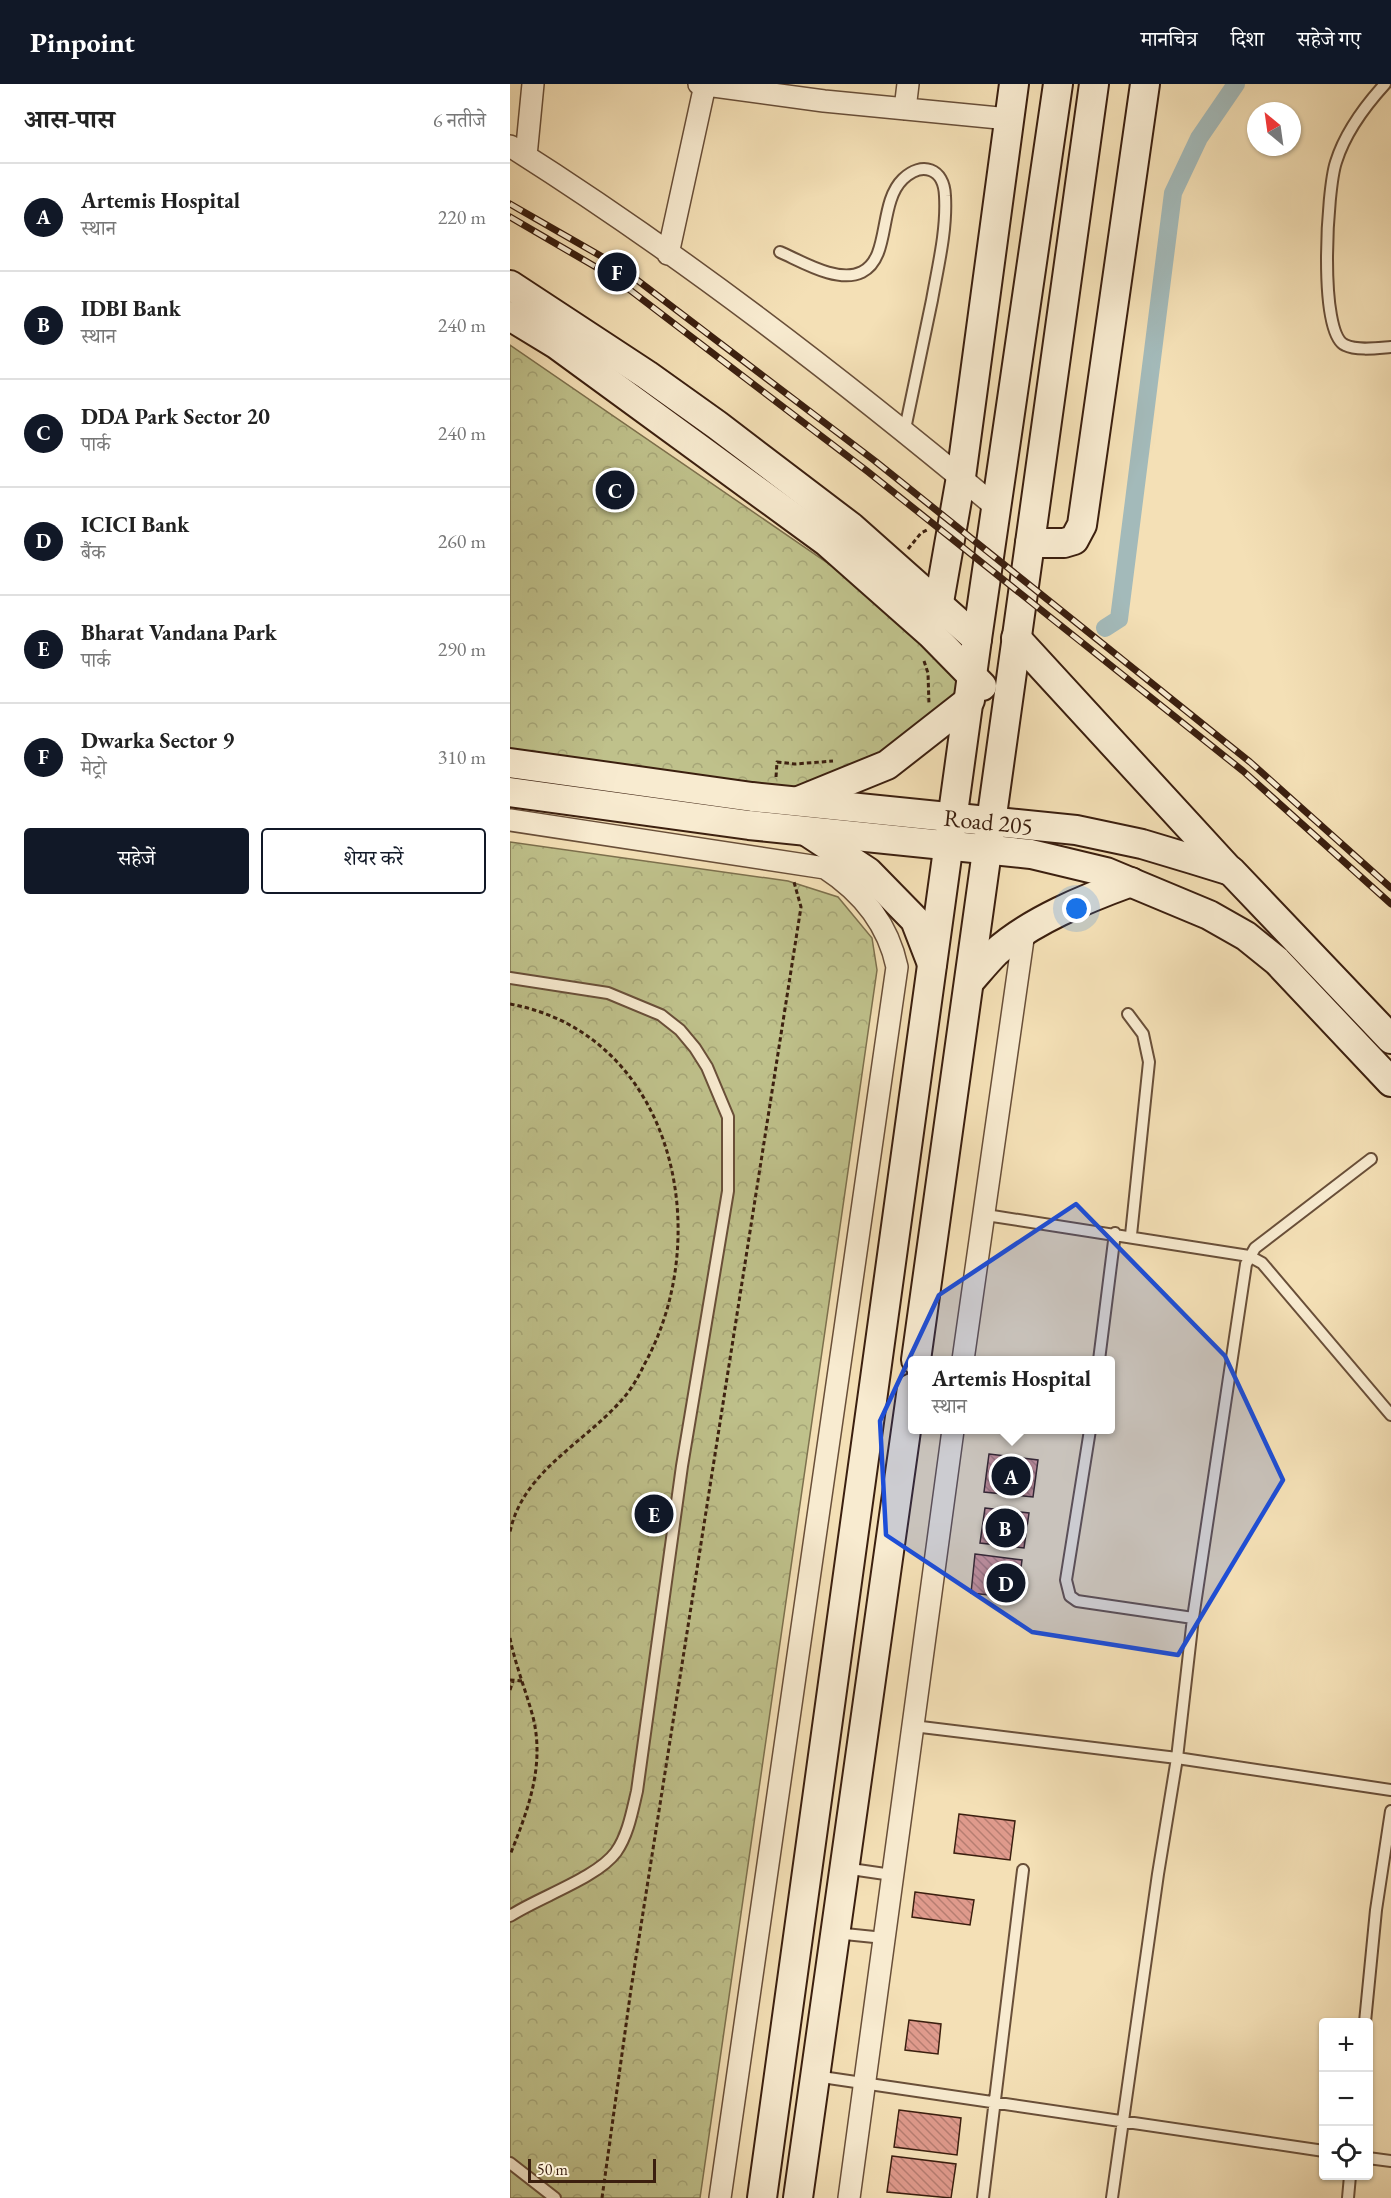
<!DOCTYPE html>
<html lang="hi">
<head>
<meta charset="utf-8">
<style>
	:root { --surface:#fff; --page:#f6f6f6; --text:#222; --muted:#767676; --line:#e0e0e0; --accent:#111827 }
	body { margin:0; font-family:"EB Garamond","Noto Serif Devanagari",serif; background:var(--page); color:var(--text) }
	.controls { position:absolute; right:18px; bottom:18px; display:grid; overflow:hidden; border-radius:6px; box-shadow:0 2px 4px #0004 }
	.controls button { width:54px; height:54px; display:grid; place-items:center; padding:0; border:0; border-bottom:2px solid var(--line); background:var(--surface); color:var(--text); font:30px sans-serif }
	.compass { position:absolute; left:737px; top:18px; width:54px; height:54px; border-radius:50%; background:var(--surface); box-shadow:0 2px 4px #0004; rotate:331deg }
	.scale { position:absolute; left:18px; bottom:15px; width:128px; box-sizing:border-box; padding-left:6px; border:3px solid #3b1f0f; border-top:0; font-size:16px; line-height:21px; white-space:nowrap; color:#3b1f0f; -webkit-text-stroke:4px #f8ebd0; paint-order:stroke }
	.you { position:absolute; left:567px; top:825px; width:21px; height:21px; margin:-15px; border:4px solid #fff; border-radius:50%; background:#1a73e8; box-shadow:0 0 0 9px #1a73e833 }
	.badge { display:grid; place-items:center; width:39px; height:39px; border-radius:50%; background:var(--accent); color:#fff; font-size:20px; font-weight:700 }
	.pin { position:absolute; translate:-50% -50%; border:3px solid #fff; box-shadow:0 2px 6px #0006 }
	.popup { position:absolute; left:398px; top:1272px; width:207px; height:78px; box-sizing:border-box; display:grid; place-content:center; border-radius:6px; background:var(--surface); filter:drop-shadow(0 2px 4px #0005); font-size:20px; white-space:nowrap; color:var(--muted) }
	.popup b { font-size:22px; color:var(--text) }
	.popup::after { content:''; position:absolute; left:50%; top:100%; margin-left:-12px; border:12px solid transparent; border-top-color:var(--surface) }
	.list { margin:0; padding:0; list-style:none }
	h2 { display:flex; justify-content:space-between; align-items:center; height:78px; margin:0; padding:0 24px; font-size:26px }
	h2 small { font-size:20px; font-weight:400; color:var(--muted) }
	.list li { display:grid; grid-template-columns:39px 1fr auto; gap:18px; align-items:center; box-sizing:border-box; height:108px; padding:0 24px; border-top:2px solid var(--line) }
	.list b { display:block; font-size:22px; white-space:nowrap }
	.list p { margin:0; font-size:20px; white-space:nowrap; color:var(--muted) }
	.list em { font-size:20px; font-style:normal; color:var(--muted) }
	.actions { display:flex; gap:12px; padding:18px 24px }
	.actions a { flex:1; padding:14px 0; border:2px solid var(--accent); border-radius:6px; text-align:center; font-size:21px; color:var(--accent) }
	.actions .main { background:var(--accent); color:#fff }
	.icon { flex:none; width:33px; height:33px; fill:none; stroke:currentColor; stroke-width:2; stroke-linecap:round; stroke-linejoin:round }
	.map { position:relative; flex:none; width:881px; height:2114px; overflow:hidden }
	header { display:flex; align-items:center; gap:36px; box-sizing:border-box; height:84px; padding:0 30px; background:var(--accent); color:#fff }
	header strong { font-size:28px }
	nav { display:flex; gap:33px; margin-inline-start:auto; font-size:21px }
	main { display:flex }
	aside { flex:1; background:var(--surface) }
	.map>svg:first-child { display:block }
	.forest { fill:url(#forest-crowns); stroke:#7d704d; stroke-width:1.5 }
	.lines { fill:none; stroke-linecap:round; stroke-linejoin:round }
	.canal { stroke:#a3baba; stroke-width:18 }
	.building { fill:url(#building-back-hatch); stroke:#3b1f0f; stroke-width:1.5 }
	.lane-casing { stroke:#694f39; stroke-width:14 }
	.street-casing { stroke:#694f39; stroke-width:24 }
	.secondary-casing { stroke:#3b1f0f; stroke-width:32 }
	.path { stroke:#3b1f0f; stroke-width:3; stroke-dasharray:4.5 3; stroke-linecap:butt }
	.lane { stroke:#f8ebd0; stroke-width:10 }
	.street { stroke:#f8ebd0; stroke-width:21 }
	.secondary { stroke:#f8ebd0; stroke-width:28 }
	.rail-casing { stroke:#3b1f0f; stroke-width:7 }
	.rail { stroke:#f8ebd0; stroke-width:4.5; stroke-dasharray:14; stroke-linecap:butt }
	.marked { fill:#1d4ed8; fill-opacity:0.2; stroke:#1d4ed8; stroke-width:4.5; stroke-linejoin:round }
	.labels { text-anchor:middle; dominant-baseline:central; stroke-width:6; stroke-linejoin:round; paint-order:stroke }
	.street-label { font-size:24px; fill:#3b1f0f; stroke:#f8ebd0 }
</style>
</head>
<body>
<header>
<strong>Pinpoint</strong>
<nav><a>मानचित्र</a><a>दिशा</a><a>सहेजे गए</a></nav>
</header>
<main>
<aside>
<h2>आस-पास<small>6 नतीजे</small></h2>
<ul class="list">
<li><span class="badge">A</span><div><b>Artemis Hospital</b><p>स्थान</p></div><em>220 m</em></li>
<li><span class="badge">B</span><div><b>IDBI Bank</b><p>स्थान</p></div><em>240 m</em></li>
<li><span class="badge">C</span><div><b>DDA Park Sector 20</b><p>पार्क</p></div><em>240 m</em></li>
<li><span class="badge">D</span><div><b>ICICI Bank</b><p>बैंक</p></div><em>260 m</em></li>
<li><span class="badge">E</span><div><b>Bharat Vandana Park</b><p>पार्क</p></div><em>290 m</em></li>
<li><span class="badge">F</span><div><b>Dwarka Sector 9</b><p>मेट्रो</p></div><em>310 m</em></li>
</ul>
<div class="actions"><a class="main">सहेजें</a><a>शेयर करें</a></div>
</aside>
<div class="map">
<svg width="881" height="2114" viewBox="0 0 881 2114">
	<defs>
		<pattern id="forest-crowns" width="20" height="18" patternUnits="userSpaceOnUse" patternTransform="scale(1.5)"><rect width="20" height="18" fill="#bfc18b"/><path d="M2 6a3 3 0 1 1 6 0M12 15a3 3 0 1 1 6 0" fill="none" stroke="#a5a577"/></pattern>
		<pattern id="building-back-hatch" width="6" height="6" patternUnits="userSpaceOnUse" patternTransform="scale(1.5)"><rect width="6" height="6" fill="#df9a8c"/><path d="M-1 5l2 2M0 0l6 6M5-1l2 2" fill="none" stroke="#b67d71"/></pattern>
	</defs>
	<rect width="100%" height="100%" fill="#f4e0b6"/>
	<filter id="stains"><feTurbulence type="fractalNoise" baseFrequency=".00333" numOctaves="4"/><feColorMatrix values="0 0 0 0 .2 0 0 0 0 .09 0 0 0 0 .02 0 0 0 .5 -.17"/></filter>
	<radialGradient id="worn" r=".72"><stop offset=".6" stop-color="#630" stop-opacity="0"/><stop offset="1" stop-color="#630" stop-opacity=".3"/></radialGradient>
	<path class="forest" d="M0,261L421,550L463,594L425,646L286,718L0,673Z
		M0,758L278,797L328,813L362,854L367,886L190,2114H0Z"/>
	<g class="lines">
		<path class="canal" d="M595,544L609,535L663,109L689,54L726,0"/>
	</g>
	<path class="building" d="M479,1370L528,1376L523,1413L474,1408Z
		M475,1424L519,1429L514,1464L470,1459Z
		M465,1470L512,1476L507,1514L461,1509Z
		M449,1730L505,1737L500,1776L444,1769Z
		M405,1808L464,1816L460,1841L402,1833Z
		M399,1936L431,1940L428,1970L395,1966Z
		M389,2026L451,2034L447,2071L384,2063Z
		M382,2072L446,2080L441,2114L377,2108Z"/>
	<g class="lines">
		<g class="lane-casing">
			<path id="lane" d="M875,0C855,22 835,49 826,78C817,105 808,249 835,261C847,267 868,264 881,263
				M270,168C291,177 328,200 352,188C381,174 368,119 393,95C412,77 434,84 435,112C437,146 428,182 422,216C413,259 404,302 395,345
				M0,894L98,909L151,931L170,946L185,964L197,983L218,1033V1107L172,1382L127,1707C122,1728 118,1751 106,1768C87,1794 29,1813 0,1832
				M618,930L633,950L639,978L621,1151
				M476,1131L739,1172L752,1179L881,1331
				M589,1276L605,1149
				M580,1346L556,1496L560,1512L567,1517L683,1534
				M403,1642L667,1674L881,1706
				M334,1784L382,1791
				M325,1849L374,1854
				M855,1938L866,1826L881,1727
				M305,1992L814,2067
				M858,2074L881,2077
				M0,2079L45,2114
				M473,2114L513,1786
				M602,2114L648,1790L667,1674L683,1534L736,1180L745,1164L861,1075
				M838,2114L840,2092"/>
		</g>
		<g class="street-casing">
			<path id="street" d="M189,0L314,17L499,35
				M395,25L398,0
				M0,62C171,170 331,294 486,423
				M16,72L23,0
				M158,170L195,1
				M0,736L315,784C352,808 378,840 387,883L210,2114
				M453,1276L514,848
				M339,2114L443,1346"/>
		</g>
		<g class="secondary-casing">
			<g id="secondary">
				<path d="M0,201L137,291L207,341L341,443L467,555"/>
				<path d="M0,232L46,260L317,458L421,550L472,602"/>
				<path d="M520,459H554L564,456L572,441L635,0"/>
				<path d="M426,535L451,393L504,0"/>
				<path d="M506,554L720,787"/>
				<path id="s1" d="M0,679L242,713L566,746L632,760L682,775L721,787L881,955"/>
				<path d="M0,708L239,741L521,770L596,788L699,831L736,852L767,877L881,998"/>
				<path d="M291,716L377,681L460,616"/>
				<path d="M299,749L358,788L405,836L422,880"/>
				<path d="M460,897C468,888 476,878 485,869C520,837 577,814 621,798"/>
				<path d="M406,1276L584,0"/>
				<path d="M252,2114L467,555L548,0"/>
				<path d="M288,2114L402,1304"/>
			</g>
		</g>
		<path class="path" d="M398,465L411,449L419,445
			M414,577L418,589L419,621
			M266,693L267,678L285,680L323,677
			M0,920C163,950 207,1150 134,1281C128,1294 119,1309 109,1319C72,1360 12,1389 0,1448
			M0,1554C5,1580 16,1607 23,1633C35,1682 18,1726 0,1771
			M0,1596L13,1597
			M0,1606L3,1597
			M92,2114L121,1905L291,823L284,798"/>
		<use href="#lane" class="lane"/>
		<use href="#street" class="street"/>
		<use href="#secondary" class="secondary"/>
		<g class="rail-casing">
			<path id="rail" d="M0,120L110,183L365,377L740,678L881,804
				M0,133L103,193L357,387L733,687L881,820"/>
		</g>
		<use href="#rail" class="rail"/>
	</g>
	<path class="marked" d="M566,1120L715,1272L773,1396L668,1571L522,1548L376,1451L370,1337L429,1211Z"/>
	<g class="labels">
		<g class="street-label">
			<text stroke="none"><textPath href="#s1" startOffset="482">Road 205</textPath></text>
		</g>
	</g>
	<rect width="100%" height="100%" filter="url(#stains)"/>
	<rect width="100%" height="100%" fill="url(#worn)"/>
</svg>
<div class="controls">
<button>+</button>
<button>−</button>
<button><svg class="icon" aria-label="locate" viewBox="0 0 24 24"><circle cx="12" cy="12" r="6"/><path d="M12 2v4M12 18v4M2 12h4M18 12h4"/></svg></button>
</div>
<svg class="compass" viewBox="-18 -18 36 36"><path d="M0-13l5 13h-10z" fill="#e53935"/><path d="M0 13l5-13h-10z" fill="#767676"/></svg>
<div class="scale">50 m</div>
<div class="you"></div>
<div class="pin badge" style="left:501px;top:1392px">A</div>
<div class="popup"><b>Artemis Hospital</b>स्थान</div>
<div class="pin badge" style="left:495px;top:1444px">B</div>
<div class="pin badge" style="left:105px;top:406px">C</div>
<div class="pin badge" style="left:496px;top:1499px">D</div>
<div class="pin badge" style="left:144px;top:1430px">E</div>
<div class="pin badge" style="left:107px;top:188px">F</div>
</div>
</main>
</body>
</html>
